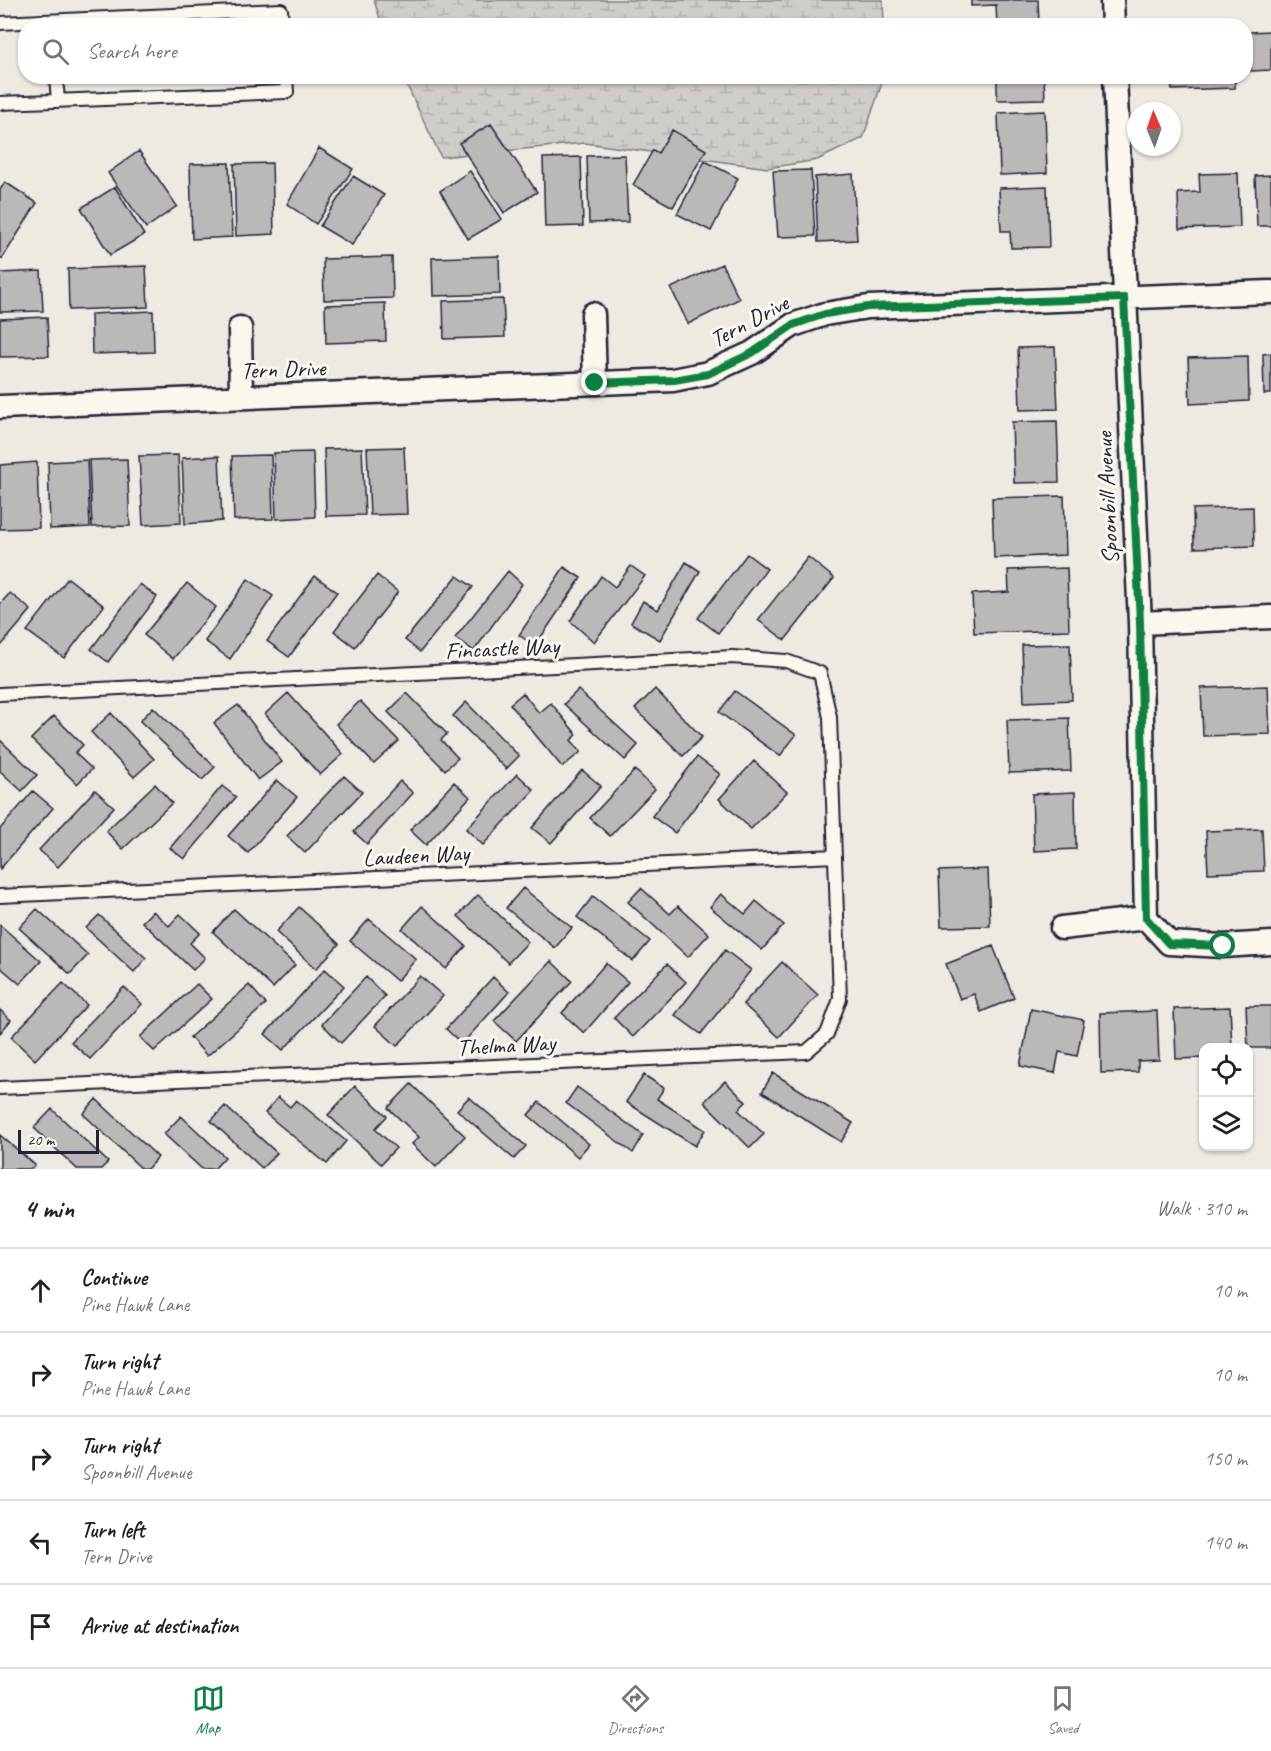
<!DOCTYPE html>
<html lang="en">
<head>
<meta charset="utf-8">
<style>
	:root { --surface:#fff; --page:#f2f2f2; --text:#222; --muted:#767676; --line:#e0e0e0; --accent:#0b8043 }
	body { margin:0; font-family:Caveat,sans-serif; background:var(--page); color:var(--text) }
	.controls { position:absolute; right:18px; bottom:18px; display:grid; overflow:hidden; border-radius:12px; box-shadow:0 2px 4px #0004 }
	.controls button { width:54px; height:54px; display:grid; place-items:center; padding:0; border:0; border-bottom:2px solid var(--line); background:var(--surface); color:var(--text); font:30px sans-serif }
	.compass { position:absolute; left:1127px; top:102px; width:54px; height:54px; border-radius:50%; background:var(--surface); box-shadow:0 2px 4px #0004; rotate:358deg }
	.scale { position:absolute; left:18px; bottom:15px; width:81px; box-sizing:border-box; padding-left:6px; border:3px solid #22223b; border-top:0; font-size:16px; line-height:21px; white-space:nowrap; color:#22223b; -webkit-text-stroke:4px #fbf7ec; paint-order:stroke }
	.stop { position:absolute; width:18px; height:18px; margin:-14px; border:4px solid #0b8043; border-radius:50%; background:#fff }
	.stop.end { background:#0b8043; border-color:#fff; box-shadow:0 2px 6px #0008 }
	.list { margin:0; padding:0; list-style:none }
	h2 { display:flex; justify-content:space-between; align-items:center; height:78px; margin:0; padding:0 24px; font-size:26px }
	h2 small { font-size:20px; font-weight:400; color:var(--muted) }
	.list li { display:grid; grid-template-columns:39px 1fr auto; gap:18px; align-items:center; box-sizing:border-box; height:84px; padding:0 24px; border-top:2px solid var(--line) }
	.list b { display:block; font-size:22px; white-space:nowrap }
	.list p { margin:0; font-size:20px; white-space:nowrap; color:var(--muted) }
	.list em { font-size:20px; font-style:normal; color:var(--muted) }
	.icon { flex:none; width:33px; height:33px; fill:none; stroke:currentColor; stroke-width:2; stroke-linecap:round; stroke-linejoin:round }
	.map { position:relative; flex:none; width:1271px; height:1169px; overflow:hidden }
	.search { position:absolute; background:var(--surface); box-shadow:0 2px 4px #0004; left:18px; right:18px; top:18px; height:66px; display:flex; align-items:center; gap:15px; box-sizing:border-box; padding:0 21px; border-radius:24px; color:var(--muted); font-size:22px }
	.sheet { height:498px; background:var(--surface) }
	nav { display:flex; justify-content:space-around; align-items:center; box-sizing:border-box; height:84px; border-top:2px solid var(--line); background:var(--surface); font-size:16px; color:var(--muted) }
	nav a { display:grid; justify-items:center; gap:3px }
	nav .on { color:var(--accent) }
	.map>svg:first-child { display:block }
	.wetland { fill:url(#wetland-marsh); stroke:#797882; stroke-width:1.5 }
	.building { fill:#bcb8b8; stroke:#22223b; stroke-width:1.5 }
	.lines { fill:none; stroke-linecap:round; stroke-linejoin:round }
	.service-casing { stroke:#22223b; stroke-width:16 }
	.minor-casing { stroke:#22223b; stroke-width:27 }
	.service { stroke:#fbf7ec; stroke-width:12 }
	.minor { stroke:#fbf7ec; stroke-width:22 }
	.route { stroke:#0b8043; stroke-width:8 }
	.labels { text-anchor:middle; dominant-baseline:central; stroke-width:6; stroke-linejoin:round; paint-order:stroke }
	.street-label { font-size:24px; fill:#22223b; stroke:#fbf7ec }
</style>
</head>
<body>
<div class="map">
<svg width="1271" height="1169" viewBox="0 0 1271 1169">
	<defs>
		<pattern id="wetland-marsh" width="20" height="14" patternUnits="userSpaceOnUse" patternTransform="scale(1.5)"><rect width="20" height="14" fill="#d0cdc9"/><path d="M1 5h8M5 5V1M11 12h8M15 12V8" fill="none" stroke="#b2b0ae"/></pattern>
	</defs>
	<rect width="100%" height="100%" fill="#eeeae2"/>
	<filter id="ink" filterUnits="userSpaceOnUse"><feTurbulence type="fractalNoise" baseFrequency=".0167" numOctaves="2"/><feDisplacementMap in="SourceGraphic" scale="12" xChannelSelector="R" yChannelSelector="G"/><feConvolveMatrix kernelMatrix="1 2 1 2 8 2 1 2 1" color-interpolation-filters="sRGB"/></filter>
	<g filter="url(#ink)">
		<path class="wetland" d="M374,0H883L884,25H382Z
			M403,77H884L863,138L817,160L768,168L585,143L441,157Z"/>
		<path class="building" d="M971,0H1038L1039,24L997,26L996,5L971,6Z
			M1271,31V70L1251,71L1249,32Z
			M997,76H1044L1045,99L997,100Z
			M1171,76H1235V88L1172,90Z
			M1045,111L1047,173L1000,175L998,113Z
			M491,124L537,192L504,213L459,143Z
			M672,130L706,150L673,207L633,185L653,150L658,153Z
			M319,148L353,169L316,224L287,204Z
			M139,151L177,206L146,228L108,173Z
			M625,155L628,222L589,223L587,156Z
			M581,157L583,226L545,227L543,158Z
			M705,161L738,178L711,231L677,214Z
			M229,163L232,237L192,239L190,164Z
			M272,163L274,234L236,236L234,164Z
			M811,170L815,236L778,237L773,171Z
			M470,171L502,219L468,239L440,191Z
			M1238,173L1240,227L1179,229L1178,193L1200,192L1199,174Z
			M853,174L857,240L818,242L815,177Z
			M1271,175V226H1257L1255,176Z
			M353,176L384,195L352,245L320,226Z
			M5,182L37,203L2,259L0,257V190Z
			M1047,186L1049,247L1011,248L1010,231H1001L999,188Z
			M115,187L144,235L110,255L81,208Z
			M499,256L500,294L433,296L432,258Z
			M392,257L393,298L324,300L323,259Z
			M722,264L739,299L688,324L671,288Z
			M146,266L148,307L69,310L68,269Z
			M41,271L43,311L0,312V273Z
			M503,299L505,337L444,339L443,301Z
			M385,303L386,341L326,343L325,305Z
			M153,311L154,352L92,354L91,314Z
			M47,317L49,356L0,357V319Z
			M1055,347L1058,409L1020,410L1018,348Z
			M1271,353V394H1264L1263,354Z
			M1248,356L1249,401L1190,404L1188,358Z
			M1057,421L1059,482L1014,483L1012,422Z
			M404,447L407,514L370,515L367,448Z
			M362,448L365,515L326,516L324,449Z
			M313,452L315,517L276,519L274,453Z
			M178,455L181,523L143,525L139,456Z
			M271,455L273,519L234,520L232,456Z
			M219,456L222,521L185,524L182,458Z
			M127,459L130,526L92,527L89,460Z
			M87,460L90,527L50,529L48,462Z
			M37,462L39,528L0,529V465Z
			M1064,496L1066,555L994,558L992,498Z
			M1253,507L1254,546L1194,548L1193,509Z
			M747,554L767,569L718,633L698,618Z
			M808,557L834,578L785,640L758,620Z
			M686,562L700,571L660,640L631,623L643,601L658,610Z
			M631,566L645,576L594,642L570,621L601,576L615,587Z
			M564,567L581,578L535,646L519,635Z
			M1067,568L1069,630L974,633L972,594L1009,592L1008,570Z
			M508,571L522,584L474,651L455,638Z
			M377,575L398,592L355,647L334,631Z
			M315,576L337,592L289,657L267,641Z
			M457,576L473,587L420,652L405,640Z
			M68,578L104,606L64,658L27,631Z
			M248,579L273,596L230,659L205,641Z
			M187,583L216,607L173,659L144,635Z
			M140,584L157,597L108,662L91,649Z
			M10,593L31,610L0,647V604Z
			M1070,644L1072,700L1024,702L1022,645Z
			M1268,686L1270,734L1203,736L1201,688Z
			M655,689L702,737L683,756L635,709Z
			M578,690L638,745L625,760L564,704Z
			M735,691L796,735L780,756L719,712Z
			M288,693L343,754L320,775L265,714Z
			M407,693L447,734L441,740L458,758L445,770L388,712Z
			M523,693L539,713L551,703L577,735L571,740L581,752L562,767L510,704Z
			M360,701L399,741L374,764L336,724Z
			M466,702L519,756L506,769L453,716Z
			M238,705L282,762L258,780L214,723Z
			M153,707L215,767L202,780L140,721Z
			M111,713L154,759L134,777L91,732Z
			M54,716L83,745L75,753L92,769L77,784L31,739Z
			M1069,718L1071,771L1009,773L1007,720Z
			M0,740L37,775L22,791L0,771Z
			M697,757L720,774L675,833L652,816Z
			M754,761L787,792L751,829L719,799Z
			M582,770L601,786L551,843L532,828Z
			M635,770L655,789L610,836L590,818Z
			M517,774L534,790L483,845L466,829Z
			M344,776L362,792L305,853L287,836Z
			M277,780L297,797L248,853L228,836Z
			M400,781L413,793L367,844L354,832Z
			M454,782L470,797L426,845L410,830Z
			M155,784L172,803L123,849L106,831Z
			M222,786L236,797L184,859L170,848Z
			M95,790L114,807L58,867L39,850Z
			M33,791L53,808L0,869V829Z
			M1075,792L1076,849L1034,851L1032,794Z
			M1262,829L1264,871L1208,873L1206,831Z
			M988,869L990,926L941,927L939,871Z
			M523,888L572,928L555,948L506,908Z
			M641,888L670,914L678,906L709,934L688,957L628,902Z
			M721,894L745,914L756,901L784,925L762,950L710,907Z
			M478,895L528,942L508,963L458,916Z
			M593,896L650,941L633,961L577,917Z
			M422,906L466,946L446,969L402,929Z
			M299,907L339,944L316,969L276,932Z
			M37,909L88,955L70,974L19,928Z
			M234,909L295,965L273,988L213,932Z
			M153,911L169,926L180,914L200,933L190,943L205,958L193,970L142,922Z
			M99,915L146,958L134,972L86,928Z
			M369,919L416,959L397,981L350,941Z
			M0,925L41,961L20,984L0,967Z
			M993,946L1014,998L981,1012L974,994L960,999L946,964Z
			M725,950L751,970L701,1034L675,1015Z
			M551,961L572,981L516,1041L494,1021Z
			M782,962L818,995L779,1037L743,1004Z
			M606,963L628,982L584,1033L562,1013Z
			M667,964L686,982L633,1037L614,1018Z
			M325,969L344,986L283,1050L265,1034Z
			M420,976L443,996L397,1046L375,1026Z
			M366,977L385,996L341,1043L322,1024Z
			M493,977L509,992L462,1044L446,1029Z
			M63,983L87,1005L35,1060L11,1037Z
			M197,984L212,999L154,1051L140,1037Z
			M249,985L266,1004L207,1056L190,1037Z
			M124,987L142,1004L90,1059L71,1042Z
			M1246,1006H1271V1048H1248Z
			M1230,1007L1232,1048H1204V1058L1176,1059L1174,1009Z
			M1031,1009L1084,1020L1077,1056L1059,1052L1055,1073L1020,1066Z
			M0,1010L11,1020L0,1033Z
			M1157,1011L1159,1060L1138,1061V1072L1101,1073L1100,1013Z
			M773,1073L853,1123L841,1142L762,1092Z
			M644,1075L664,1088L657,1099L705,1130L695,1146L626,1102Z
			M725,1081L746,1102L738,1110L764,1134L750,1148L704,1102Z
			M411,1084L465,1136L436,1167L412,1144L419,1137L388,1108Z
			M355,1086L387,1116L375,1129L396,1148L381,1164L328,1115Z
			M577,1087L643,1135L633,1153L566,1103Z
			M278,1097L290,1107L296,1100L346,1141L327,1164L265,1113Z
			M469,1097L526,1146L514,1159L457,1110Z
			M96,1099L158,1157L147,1169H142L83,1114Z
			M539,1102L589,1144L578,1157L528,1115Z
			M225,1106L277,1153L262,1168L211,1121Z
			M52,1109L108,1162L101,1169H77L34,1128Z
			M181,1116L225,1157L214,1169H202L164,1134Z
			M0,1135L35,1165L31,1169H0Z"/>
		<g class="lines">
			<g class="service-casing">
				<path id="service" d="M0,23L281,10L282,26
					M56,76L58,101
					M0,103L287,92L286,76
					M0,694L732,657L786,661L820,673L830,717L840,999L827,1034L806,1052L0,1088
					M0,896L835,856"/>
			</g>
			<g class="minor-casing">
				<path id="minor" d="M1112,0L1113,26
					M1115,76L1140,623L1146,918
					M593,314L595,383
					M240,328L241,397
					M0,407L673,380L708,373L752,353L793,325L825,314L868,307L1271,292
					M1140,623L1271,617
					M1146,918L1169,943L1223,946L1271,943
					M1062,928L1146,918"/>
			</g>
			<use href="#service" class="service"/>
			<use href="#minor" class="minor"/>
		</g>
	</g>
	<g class="lines" filter="url(#ink)">
		<path class="route" d="M595,383L674,380L708,374L752,353L793,325L825,314L868,307L1124,298L1140,622L1146,918L1169,944L1223,946"/>
	</g>
	<g class="labels">
		<g class="street-label">
			<text transform="translate(749 321) rotate(-28)">Tern Drive</text>
			<text transform="translate(283 369) rotate(-2)">Tern Drive</text>
			<text transform="translate(1107 498) rotate(-93)">Spoonbill Avenue</text>
			<text transform="translate(502 648) rotate(-3)">Fincastle Way</text>
			<text transform="translate(416 855) rotate(-3)">Laudeen Way</text>
			<text transform="translate(506 1045) rotate(-3)">Thelma Way</text>
		</g>
	</g>
</svg>
<div class="controls">
<button><svg class="icon" aria-label="locate" viewBox="0 0 24 24"><circle cx="12" cy="12" r="6"/><path d="M12 2v4M12 18v4M2 12h4M18 12h4"/></svg></button>
<button><svg class="icon" aria-label="layers" viewBox="0 0 24 24"><path d="M12 4l9 5-9 5-9-5zM3 14l9 5 9-5"/></svg></button>
</div>
<svg class="compass" viewBox="-18 -18 36 36"><path d="M0-13l5 13h-10z" fill="#e53935"/><path d="M0 13l5-13h-10z" fill="#767676"/></svg>
<div class="scale">20 m</div>
<div class="stop" style="left:1223px;top:946px"></div>
<div class="stop end" style="left:595px;top:383px"></div>
<div class="search"><svg class="icon" aria-label="search" viewBox="0 0 24 24"><circle cx="10" cy="10" r="6"/><path d="M15 15l6 6"/></svg>Search here</div>
</div>
<section class="sheet">
<h2>4 min<small>Walk · 310 m</small></h2>
<ul class="list">
<li><svg class="icon" aria-label="ahead" viewBox="0 0 24 24"><path d="M12 20V5M6 11l6-6 6 6"/></svg><div><b>Continue</b><p>Pine Hawk Lane</p></div><em>10 m</em></li>
<li><svg class="icon" aria-label="right" viewBox="0 0 24 24"><path d="M7 20v-9h11M14 6l5 5-5 5"/></svg><div><b>Turn right</b><p>Pine Hawk Lane</p></div><em>10 m</em></li>
<li><svg class="icon" aria-label="right" viewBox="0 0 24 24"><path d="M7 20v-9h11M14 6l5 5-5 5"/></svg><div><b>Turn right</b><p>Spoonbill Avenue</p></div><em>150 m</em></li>
<li><svg class="icon" aria-label="left" viewBox="0 0 24 24"><path d="M17 20v-9H6M10 6l-5 5 5 5"/></svg><div><b>Turn left</b><p>Tern Drive</p></div><em>140 m</em></li>
<li><svg class="icon" aria-label="arrive" viewBox="0 0 24 24"><path d="M6 21V4h12l-3 4 3 4H6"/></svg><div><b>Arrive at destination</b></div></li>
</ul>
</section>
<nav>
<a class="on"><svg class="icon" aria-label="map" viewBox="0 0 24 24"><path d="M3 6l6-2 6 2 6-2v14l-6 2-6-2-6 2zM9 4v14M15 6v14"/></svg>Map</a>
<a><svg class="icon" aria-label="directions" viewBox="0 0 24 24"><path d="M12 3l9 9-9 9-9-9zM9 14v-3h6M13 9l2 2-2 2"/></svg>Directions</a>
<a><svg class="icon" aria-label="saved" viewBox="0 0 24 24"><path d="M7 4h10v16l-5-4-5 4z"/></svg>Saved</a>
</nav>
</body>
</html>
